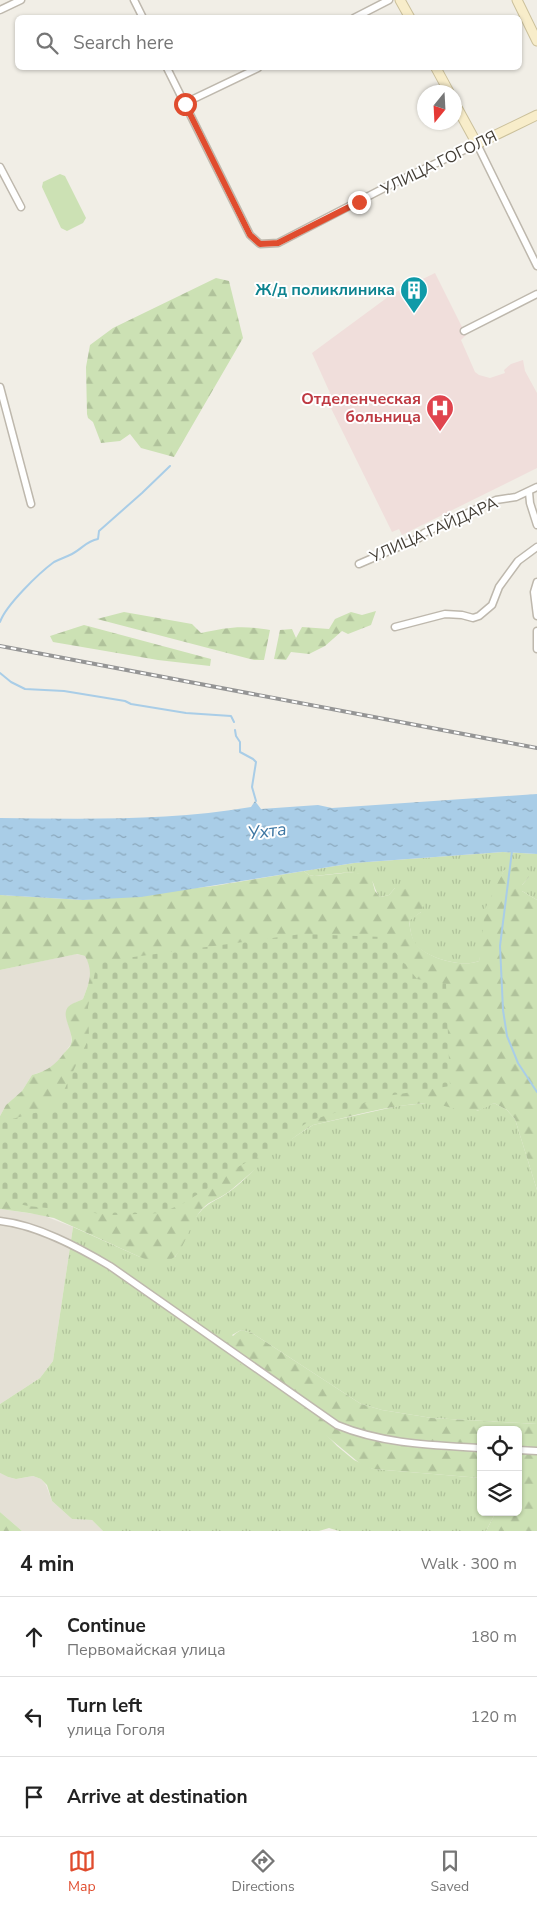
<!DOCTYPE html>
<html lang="en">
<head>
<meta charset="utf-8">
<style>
	:root { --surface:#fff; --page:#f2f2f2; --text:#222; --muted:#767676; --line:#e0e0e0; --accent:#e04c2e }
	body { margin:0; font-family:"Nunito Sans",sans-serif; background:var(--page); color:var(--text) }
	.controls { position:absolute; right:15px; bottom:15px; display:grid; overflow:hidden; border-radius:8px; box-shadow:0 1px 4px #0004 }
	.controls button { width:45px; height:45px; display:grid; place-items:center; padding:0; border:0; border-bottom:1px solid var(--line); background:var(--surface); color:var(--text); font:25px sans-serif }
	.compass { position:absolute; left:417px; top:85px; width:45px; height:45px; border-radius:50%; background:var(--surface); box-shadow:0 1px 4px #0004; rotate:198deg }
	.stop { position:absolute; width:15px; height:15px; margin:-11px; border:4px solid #e04c2e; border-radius:50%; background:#fff }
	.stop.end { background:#e04c2e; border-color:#fff; box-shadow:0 1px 5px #0008 }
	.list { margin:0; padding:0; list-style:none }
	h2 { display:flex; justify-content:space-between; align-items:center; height:65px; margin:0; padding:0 20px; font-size:21px }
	h2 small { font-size:16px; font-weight:400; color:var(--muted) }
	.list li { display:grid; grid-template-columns:32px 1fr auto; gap:15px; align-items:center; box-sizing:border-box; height:80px; padding:0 20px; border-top:1px solid var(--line) }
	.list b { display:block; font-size:19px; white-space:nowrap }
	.list p { margin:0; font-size:16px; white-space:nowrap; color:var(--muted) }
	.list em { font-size:16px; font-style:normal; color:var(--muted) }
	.icon { flex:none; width:28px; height:28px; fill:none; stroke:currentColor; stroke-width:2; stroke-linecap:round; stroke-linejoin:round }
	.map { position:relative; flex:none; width:537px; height:1531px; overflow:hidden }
	.search { position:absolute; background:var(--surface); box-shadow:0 1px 4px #0004; left:15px; right:15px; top:15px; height:55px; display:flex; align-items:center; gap:12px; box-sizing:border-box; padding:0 18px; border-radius:8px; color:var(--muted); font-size:19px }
	.sheet { height:305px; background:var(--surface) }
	nav { display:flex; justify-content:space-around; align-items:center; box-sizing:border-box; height:70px; border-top:1px solid var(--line); background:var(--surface); font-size:14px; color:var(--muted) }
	nav a { display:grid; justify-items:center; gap:2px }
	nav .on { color:var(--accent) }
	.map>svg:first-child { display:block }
	.residential { fill:#e4e0d5 }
	.medical { fill:#f0dedb }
	.grass { fill:url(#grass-tufts) }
	.forest { fill:url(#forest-firs) }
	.cemetery { fill:url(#cemetery-stones) }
	.pitch { fill:#cce1b4 }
	.water { fill:url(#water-ripples) }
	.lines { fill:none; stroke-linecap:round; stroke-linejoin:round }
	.stream { stroke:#a9cde7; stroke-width:2 }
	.street-casing { stroke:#beb8ad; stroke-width:9 }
	.secondary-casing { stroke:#cbc09b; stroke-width:11 }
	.street { stroke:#fff; stroke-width:6 }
	.secondary { stroke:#f8edca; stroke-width:9 }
	.rail-casing { stroke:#959595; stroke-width:4 }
	.rail { stroke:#fff; stroke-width:2; stroke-dasharray:5.5; stroke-linecap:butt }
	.route { stroke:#e04c2e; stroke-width:6 }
	.labels { text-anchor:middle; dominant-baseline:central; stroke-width:4; stroke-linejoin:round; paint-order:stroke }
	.street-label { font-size:16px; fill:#433e36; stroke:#fff }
	.culture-label { font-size:16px; font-weight:bold; fill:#0d838f; stroke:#fff; text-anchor:end }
	.health-label { font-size:16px; font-weight:bold; fill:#be3a42; stroke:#fff; text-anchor:end }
	.water-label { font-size:18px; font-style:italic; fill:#3d76a2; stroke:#fff }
</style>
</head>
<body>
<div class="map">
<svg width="537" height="1531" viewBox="0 0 537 1531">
	<defs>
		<pattern id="grass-tufts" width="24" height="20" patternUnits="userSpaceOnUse" patternTransform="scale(1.25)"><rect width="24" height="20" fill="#cce1b4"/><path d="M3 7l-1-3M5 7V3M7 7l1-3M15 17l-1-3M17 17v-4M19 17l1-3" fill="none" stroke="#b0c29b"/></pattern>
		<pattern id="forest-firs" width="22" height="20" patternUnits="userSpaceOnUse" patternTransform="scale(1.25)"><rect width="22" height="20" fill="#cce1b4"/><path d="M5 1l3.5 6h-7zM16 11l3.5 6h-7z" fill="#b0c29b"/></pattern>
		<pattern id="cemetery-stones" width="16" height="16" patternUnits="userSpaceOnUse" patternTransform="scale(1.25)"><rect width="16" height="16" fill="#cce1b4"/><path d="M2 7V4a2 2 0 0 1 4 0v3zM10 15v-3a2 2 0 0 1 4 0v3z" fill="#b0c29b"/></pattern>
		<pattern id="water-ripples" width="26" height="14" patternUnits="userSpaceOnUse" patternTransform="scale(1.25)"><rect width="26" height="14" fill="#a9cde7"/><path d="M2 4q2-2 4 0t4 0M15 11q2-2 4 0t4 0" fill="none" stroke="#8ba8bc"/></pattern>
	</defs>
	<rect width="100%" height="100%" fill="#f1eee6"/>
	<path class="residential" d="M76,954L85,956L90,965L91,977L83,999L69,1006L67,1021L71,1031V1044L57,1063L47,1070L32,1075L22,1091L6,1105L0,1116V970Z
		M0,1209L42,1215L73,1227L53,1361L40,1378L0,1404Z
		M0,1473L8,1477L16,1479L33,1476L41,1479L46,1485L52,1501L72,1519L92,1520L103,1531H22L0,1512Z"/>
	<path class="medical" d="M435,273L466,335L461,340L475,372L479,375L490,378L505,373L504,370L511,364L523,360L525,371L537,393V468L402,535L399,529L392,532L325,396L330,393L312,353L392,294Z"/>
	<path class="grass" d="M503,852L537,854V900L522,891V885L529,877L504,870L498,885L479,961C462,968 426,958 415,944C411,937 410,928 409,920L421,912L395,888L389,895L380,897C374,890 375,884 371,880C358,867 331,875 314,876L309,875L304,871L354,863Z
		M426,1103H440L477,1111L494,1103L507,1110L515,1119L537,1190V1424L432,1418L382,1410L361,1404L252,1333L241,1330L232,1335L337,1446L354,1460L373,1469L481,1478V1512H496L486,1531H339L329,1528L319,1531H103L92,1520L72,1519L52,1501L47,1485L41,1479L33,1476L16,1479L8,1477L0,1473V1404L40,1378L53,1361L73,1227L140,1257H175C184,1245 187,1229 196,1217C208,1201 215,1202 229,1192C245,1181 257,1165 272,1153C284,1143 299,1134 313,1125L398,1106Z"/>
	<path class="forest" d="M216,278L229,281L243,338L174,457L141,448L130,434L120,441L101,443L93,422L88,418L87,414L86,367L90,345L113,328Z
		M376,611L371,625L348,634L342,631L325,646L309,654L291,652L286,660L274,659L280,630L292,629L296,638L302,627L329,629L335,619L351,612L362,615Z
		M124,612L192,624L201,633C228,627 242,625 270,630L264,660H254L97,619Z
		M84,625L211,659L210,666L158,660L53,642L50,636Z
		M520,866L530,871L529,877L522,885V891L537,900V1190L515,1119L507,1110L494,1103C488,1106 482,1110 476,1111C461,1114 444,1103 427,1103C388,1105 350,1117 313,1125C282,1143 258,1168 231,1190C222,1198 210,1200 202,1209C190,1223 184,1251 173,1258C161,1266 152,1262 140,1257L54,1218L29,1213L0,1209V1116L6,1105L22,1091L32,1075C46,1071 55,1066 64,1053C66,1051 70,1047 71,1044C75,1032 59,1015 69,1006C72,1003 80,1001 83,999C89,983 94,972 85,956L77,954L0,970V895L83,900L214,886L304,871L309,875L314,876C332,875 354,869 371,876L375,891L380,897L389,895L395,888L406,886L419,892L425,903L421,912L409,921C410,928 411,937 416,944C426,958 462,968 479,961L485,909L504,870Z
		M241,1330L252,1333L361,1404L382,1410L432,1418L537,1424V1531H486L496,1512H518V1430H481V1478L373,1469L363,1466L230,1356C227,1343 229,1337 241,1330Z
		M0,1512L22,1531H0Z"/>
	<path class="cemetery" d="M302,934L383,937L417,979L446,984L450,1086L387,1096L309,1121L268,1151L234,1169L216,1183L182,1204L161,1213L113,1215L28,1206L0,1200L1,1122L56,1107L89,1038L88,1007L97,962Z"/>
	<path class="pitch" d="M60,174L65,176L86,218L83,223L67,231L61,228L42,187L43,182Z"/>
	<path class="water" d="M537,794V854L503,852L354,863L141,897L83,900L0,895V818C84,819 169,821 251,807L255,801L261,809L318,805L332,808Z"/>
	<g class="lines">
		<path class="stream" d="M0,622C6,605 39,573 54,562C60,559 66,557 72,554C82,549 86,541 98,539L99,531L142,493L170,466
			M0,673L11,682L25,689L64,691L125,701L131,704L186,713L231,716L234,722
			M235,730L236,736L240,742V752L253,759L256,762L252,787L256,801
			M512,851L500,946L503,1010L507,1036L518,1063L537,1092"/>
		<g class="street-casing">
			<path id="street" d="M134,0L143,18
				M0,10L21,0
				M354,18L389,0
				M167,68L250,235L260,244L278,243L390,185L477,144L537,266
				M185,103L258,68
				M0,167L21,207
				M464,331L537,294
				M0,387L31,504
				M529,492L530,503L537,525
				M359,564L419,538L424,533L496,500L516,497L537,487
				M537,582L534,592L537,616
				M395,627L445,614L462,615L473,618L479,616L492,605L499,587L518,561L537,547
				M537,631V649
				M0,1221C37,1225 78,1247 110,1266L337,1425C383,1444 431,1445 481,1448
				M518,1450L537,1451"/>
		</g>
		<g class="secondary-casing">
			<path id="secondary" d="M400,0L410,18
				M517,0L537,41
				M436,68L449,92
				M454,102L477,144L537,115"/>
		</g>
		<use href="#street" class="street"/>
		<use href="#secondary" class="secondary"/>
		<g class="rail-casing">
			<path id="rail" d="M0,646L537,748"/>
		</g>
		<use href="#rail" class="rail"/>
	</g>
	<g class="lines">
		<path class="route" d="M185,104L250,235L260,244L278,243L359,202"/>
	</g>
	<defs>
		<g id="building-pin" transform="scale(1.4375)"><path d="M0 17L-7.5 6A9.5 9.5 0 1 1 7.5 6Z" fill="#0f9aa8" stroke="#fff"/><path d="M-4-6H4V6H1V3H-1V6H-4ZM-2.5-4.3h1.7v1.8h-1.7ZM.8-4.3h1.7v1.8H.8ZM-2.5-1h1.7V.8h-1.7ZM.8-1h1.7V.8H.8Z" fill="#fff"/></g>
		<g id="hospital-pin" transform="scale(1.4375)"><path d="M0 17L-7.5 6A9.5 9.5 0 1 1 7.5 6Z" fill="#e0444e" stroke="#fff"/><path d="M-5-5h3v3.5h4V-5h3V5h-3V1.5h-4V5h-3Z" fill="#fff"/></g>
	</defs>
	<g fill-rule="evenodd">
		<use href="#building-pin" x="414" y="290"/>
		<use href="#hospital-pin" x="440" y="408"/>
	</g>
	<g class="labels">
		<g class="street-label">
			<text transform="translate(439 163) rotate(-26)">УЛИЦА ГОГОЛЯ</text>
			<text transform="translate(434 530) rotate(-24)">УЛИЦА ГАЙДАРА</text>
		</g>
		<g class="culture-label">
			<text x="395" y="290">Ж/д поликлиника</text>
		</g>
		<g class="health-label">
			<text x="421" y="399">Отделенческая<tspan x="421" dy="18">больница</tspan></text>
		</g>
		<g class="water-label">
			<text transform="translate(267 831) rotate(-7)">Ухта</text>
		</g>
	</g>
</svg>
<div class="controls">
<button><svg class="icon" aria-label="locate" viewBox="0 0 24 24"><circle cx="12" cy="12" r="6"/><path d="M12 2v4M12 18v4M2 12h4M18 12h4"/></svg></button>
<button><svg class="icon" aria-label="layers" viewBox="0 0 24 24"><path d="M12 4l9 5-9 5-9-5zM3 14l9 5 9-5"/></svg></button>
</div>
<svg class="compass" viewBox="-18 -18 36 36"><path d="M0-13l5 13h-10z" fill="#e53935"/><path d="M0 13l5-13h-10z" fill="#767676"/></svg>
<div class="stop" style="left:185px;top:104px"></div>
<div class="stop end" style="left:359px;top:202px"></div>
<div class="search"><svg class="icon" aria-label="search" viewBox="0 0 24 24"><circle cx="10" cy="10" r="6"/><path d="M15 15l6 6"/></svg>Search here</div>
</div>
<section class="sheet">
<h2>4 min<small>Walk · 300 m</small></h2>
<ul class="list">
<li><svg class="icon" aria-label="ahead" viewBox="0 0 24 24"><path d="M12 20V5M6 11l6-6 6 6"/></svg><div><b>Continue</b><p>Первомайская улица</p></div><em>180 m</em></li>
<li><svg class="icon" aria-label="left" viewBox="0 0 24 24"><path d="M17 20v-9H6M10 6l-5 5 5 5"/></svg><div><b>Turn left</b><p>улица Гоголя</p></div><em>120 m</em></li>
<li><svg class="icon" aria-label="arrive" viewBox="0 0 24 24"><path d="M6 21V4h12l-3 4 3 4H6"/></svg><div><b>Arrive at destination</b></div></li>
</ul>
</section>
<nav>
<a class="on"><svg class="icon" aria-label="map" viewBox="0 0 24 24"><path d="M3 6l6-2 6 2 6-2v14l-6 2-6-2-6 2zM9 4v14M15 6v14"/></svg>Map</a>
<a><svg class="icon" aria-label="directions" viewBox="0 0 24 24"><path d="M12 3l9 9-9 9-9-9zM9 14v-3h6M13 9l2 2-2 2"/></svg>Directions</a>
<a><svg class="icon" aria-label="saved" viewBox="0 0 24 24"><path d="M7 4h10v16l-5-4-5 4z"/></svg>Saved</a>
</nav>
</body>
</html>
